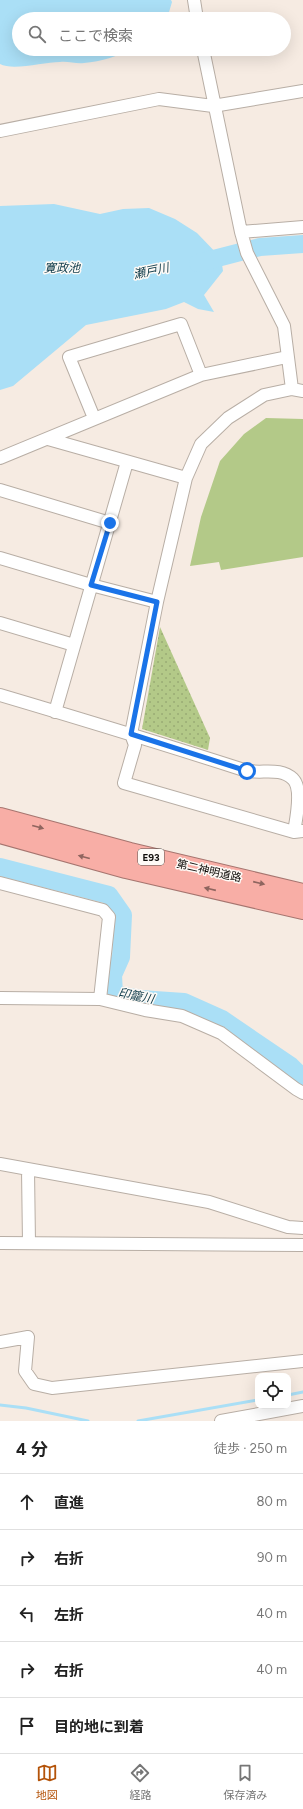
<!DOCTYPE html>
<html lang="ja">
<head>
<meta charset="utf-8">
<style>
	:root { --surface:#fff; --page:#f2f2f2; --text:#222; --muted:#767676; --line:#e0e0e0; --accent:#b45309 }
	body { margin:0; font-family:Figtree,"Noto Sans JP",sans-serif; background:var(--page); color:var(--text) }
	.controls { position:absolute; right:12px; bottom:12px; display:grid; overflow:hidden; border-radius:8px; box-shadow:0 4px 16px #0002 }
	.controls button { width:36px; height:36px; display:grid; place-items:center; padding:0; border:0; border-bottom:1px solid var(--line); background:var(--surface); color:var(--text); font:20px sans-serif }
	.stop { position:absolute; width:12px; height:12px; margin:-9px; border:3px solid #1a73e8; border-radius:50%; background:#fff }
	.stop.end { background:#1a73e8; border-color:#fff; box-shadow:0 1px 4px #0008 }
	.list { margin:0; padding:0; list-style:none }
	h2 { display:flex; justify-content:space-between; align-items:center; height:52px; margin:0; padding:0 16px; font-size:17px }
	h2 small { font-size:13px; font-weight:400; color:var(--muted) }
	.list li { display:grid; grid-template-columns:26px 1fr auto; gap:12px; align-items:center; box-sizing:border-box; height:56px; padding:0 16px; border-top:1px solid var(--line) }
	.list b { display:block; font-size:15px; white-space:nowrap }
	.list em { font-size:13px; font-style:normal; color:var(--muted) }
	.icon { flex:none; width:22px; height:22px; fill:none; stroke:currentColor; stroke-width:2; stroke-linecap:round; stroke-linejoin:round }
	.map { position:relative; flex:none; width:303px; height:1421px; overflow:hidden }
	.search { position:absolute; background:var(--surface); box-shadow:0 4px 16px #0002; left:12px; right:12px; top:12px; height:44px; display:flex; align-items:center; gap:10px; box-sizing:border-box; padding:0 14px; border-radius:22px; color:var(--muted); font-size:15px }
	.sheet { height:332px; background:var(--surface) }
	nav { display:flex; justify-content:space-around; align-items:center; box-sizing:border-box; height:56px; border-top:1px solid var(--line); background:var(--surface); font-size:11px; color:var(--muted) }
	nav a { display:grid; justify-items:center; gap:2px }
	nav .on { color:var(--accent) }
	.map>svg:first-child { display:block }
	.grass { fill:#b3c988 }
	.park { fill:url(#park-dots) }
	.water { fill:#aadff6 }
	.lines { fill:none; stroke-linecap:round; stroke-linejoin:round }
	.stream { stroke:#aadff6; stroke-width:3 }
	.river { stroke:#aadff6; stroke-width:18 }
	.minor-casing { stroke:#b8aea5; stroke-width:14 }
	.highway-casing { stroke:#a6756f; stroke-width:20 }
	.minor { stroke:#fff; stroke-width:12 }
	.highway { stroke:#f8aea6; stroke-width:18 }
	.oneway { fill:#8f655f }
	.route { stroke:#1a73e8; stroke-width:5 }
	.labels { text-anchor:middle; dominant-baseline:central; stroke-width:3; stroke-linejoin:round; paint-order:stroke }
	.shield { fill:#fefaf6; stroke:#56534f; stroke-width:1 }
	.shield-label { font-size:10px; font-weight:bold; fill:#0e0b08 }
	.street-label { font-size:11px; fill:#0e0b08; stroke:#fefaf6 }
	.water-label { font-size:12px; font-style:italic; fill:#0f3b4a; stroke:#fefaf6 }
</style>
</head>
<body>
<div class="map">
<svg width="303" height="1421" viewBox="0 0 303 1421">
	<defs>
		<pattern id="park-dots" width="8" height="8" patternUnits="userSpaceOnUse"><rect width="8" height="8" fill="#b3c988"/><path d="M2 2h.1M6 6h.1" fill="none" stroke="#99ab74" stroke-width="1.8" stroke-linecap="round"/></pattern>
	</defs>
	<rect width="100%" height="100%" fill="#f6ebe2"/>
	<path class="grass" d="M266,418L303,419V557L221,570L219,562L190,566L201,517L220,461L244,434Z"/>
	<path class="park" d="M160,627L210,738L208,750L142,729Z"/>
	<path class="water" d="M0,0H171L172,2L167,19H19V49H135C119,55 101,62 84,63C76,64 68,61 60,62C44,62 13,71 0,64Z
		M54,204L100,214L123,209L149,208L175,219L197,233L221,258L223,271L204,295L214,312L198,309L184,302L166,309L86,325L13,386L0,390V206Z"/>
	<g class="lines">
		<path class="stream" d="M288,1395L303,1392
			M0,1405L26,1408L88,1421
			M138,1421L258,1400"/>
		<path class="river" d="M198,263L260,247L303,244
			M0,867L109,895L123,915L121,957L113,975L114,994L140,999L184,1002L222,1019L291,1066L303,1078"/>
		<g class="minor-casing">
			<path id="minor" d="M194,0L197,19
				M203,49L241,232L247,253L284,326L292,389
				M0,131L159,99L213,106L303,91
				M241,232L303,227
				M303,391L292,389L264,395L228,418L201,444L186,478L157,602L131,734L135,745L124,783L294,832L303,831
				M94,418L69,357L181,324L201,375
				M48,439L186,478
				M0,458L201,375L287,357
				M0,490L110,523
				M0,558L91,585L157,602
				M0,623L74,645
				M0,695C81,719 163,744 244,770C260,775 279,766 293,779C303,789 296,819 294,832
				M55,712L127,462
				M0,883L103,910L109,917L100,999
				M0,998L100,999L145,1010L182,1016L221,1033L296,1089L303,1093
				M0,1164L209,1202L288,1227L303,1228
				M28,1170L29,1243
				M0,1243L303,1245
				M0,1342L28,1337L25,1371L34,1384L52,1388L303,1361
				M221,1421L303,1406"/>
		</g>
		<g class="highway-casing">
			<path id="highway" d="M0,817L130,852L303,893
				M0,834L126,869L303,910"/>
		</g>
		<use href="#minor" class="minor"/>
		<use href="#highway" class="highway"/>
	</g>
	<defs><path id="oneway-solid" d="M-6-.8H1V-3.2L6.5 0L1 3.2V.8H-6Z"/></defs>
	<g class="oneway">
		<use href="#oneway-solid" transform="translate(38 827) rotate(15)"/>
		<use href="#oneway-solid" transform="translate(84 857) rotate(-165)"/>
		<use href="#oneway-solid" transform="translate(259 883) rotate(13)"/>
		<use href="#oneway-solid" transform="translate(210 889) rotate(-167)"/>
	</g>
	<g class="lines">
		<path class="route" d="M110,523L91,585L157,602L131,734L247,771"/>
	</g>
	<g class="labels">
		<rect class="shield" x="138" y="849" width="26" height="16" rx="3"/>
		<g class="shield-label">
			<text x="151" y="857">E93</text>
		</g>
		<g class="street-label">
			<text transform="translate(209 871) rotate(13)">第二神明道路</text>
		</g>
		<g class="water-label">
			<text x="62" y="268">寛政池</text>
			<text transform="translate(151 271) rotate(-12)">瀬戸川</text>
			<text transform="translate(136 996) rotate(11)">印籠川</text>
		</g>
	</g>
</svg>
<div class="controls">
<button><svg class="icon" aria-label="locate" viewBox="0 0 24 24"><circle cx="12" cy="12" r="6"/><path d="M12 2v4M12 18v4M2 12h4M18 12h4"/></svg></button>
</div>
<div class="stop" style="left:247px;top:771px"></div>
<div class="stop end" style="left:110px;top:523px"></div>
<div class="search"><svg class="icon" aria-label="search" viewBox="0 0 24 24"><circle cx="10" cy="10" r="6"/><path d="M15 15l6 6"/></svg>ここで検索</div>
</div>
<section class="sheet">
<h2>4 分<small>徒歩 · 250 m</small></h2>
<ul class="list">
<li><svg class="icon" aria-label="ahead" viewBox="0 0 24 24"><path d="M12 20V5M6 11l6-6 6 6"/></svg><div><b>直進</b></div><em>80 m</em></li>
<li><svg class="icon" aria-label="right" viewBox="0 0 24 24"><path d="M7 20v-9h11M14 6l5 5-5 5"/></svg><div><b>右折</b></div><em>90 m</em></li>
<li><svg class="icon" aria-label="left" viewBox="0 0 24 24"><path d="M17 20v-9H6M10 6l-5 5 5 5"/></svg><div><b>左折</b></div><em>40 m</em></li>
<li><svg class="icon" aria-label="right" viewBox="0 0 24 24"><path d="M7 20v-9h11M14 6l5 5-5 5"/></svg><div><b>右折</b></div><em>40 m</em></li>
<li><svg class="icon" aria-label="arrive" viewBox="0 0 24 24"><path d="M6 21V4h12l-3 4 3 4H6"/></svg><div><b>目的地に到着</b></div></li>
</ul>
</section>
<nav>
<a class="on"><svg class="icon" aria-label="map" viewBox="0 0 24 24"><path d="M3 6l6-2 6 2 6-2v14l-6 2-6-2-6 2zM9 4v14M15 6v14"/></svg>地図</a>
<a><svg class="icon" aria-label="directions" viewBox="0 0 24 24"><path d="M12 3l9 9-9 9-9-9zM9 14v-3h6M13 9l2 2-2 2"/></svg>経路</a>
<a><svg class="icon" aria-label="saved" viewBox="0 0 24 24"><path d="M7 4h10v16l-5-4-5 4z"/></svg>保存済み</a>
</nav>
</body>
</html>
